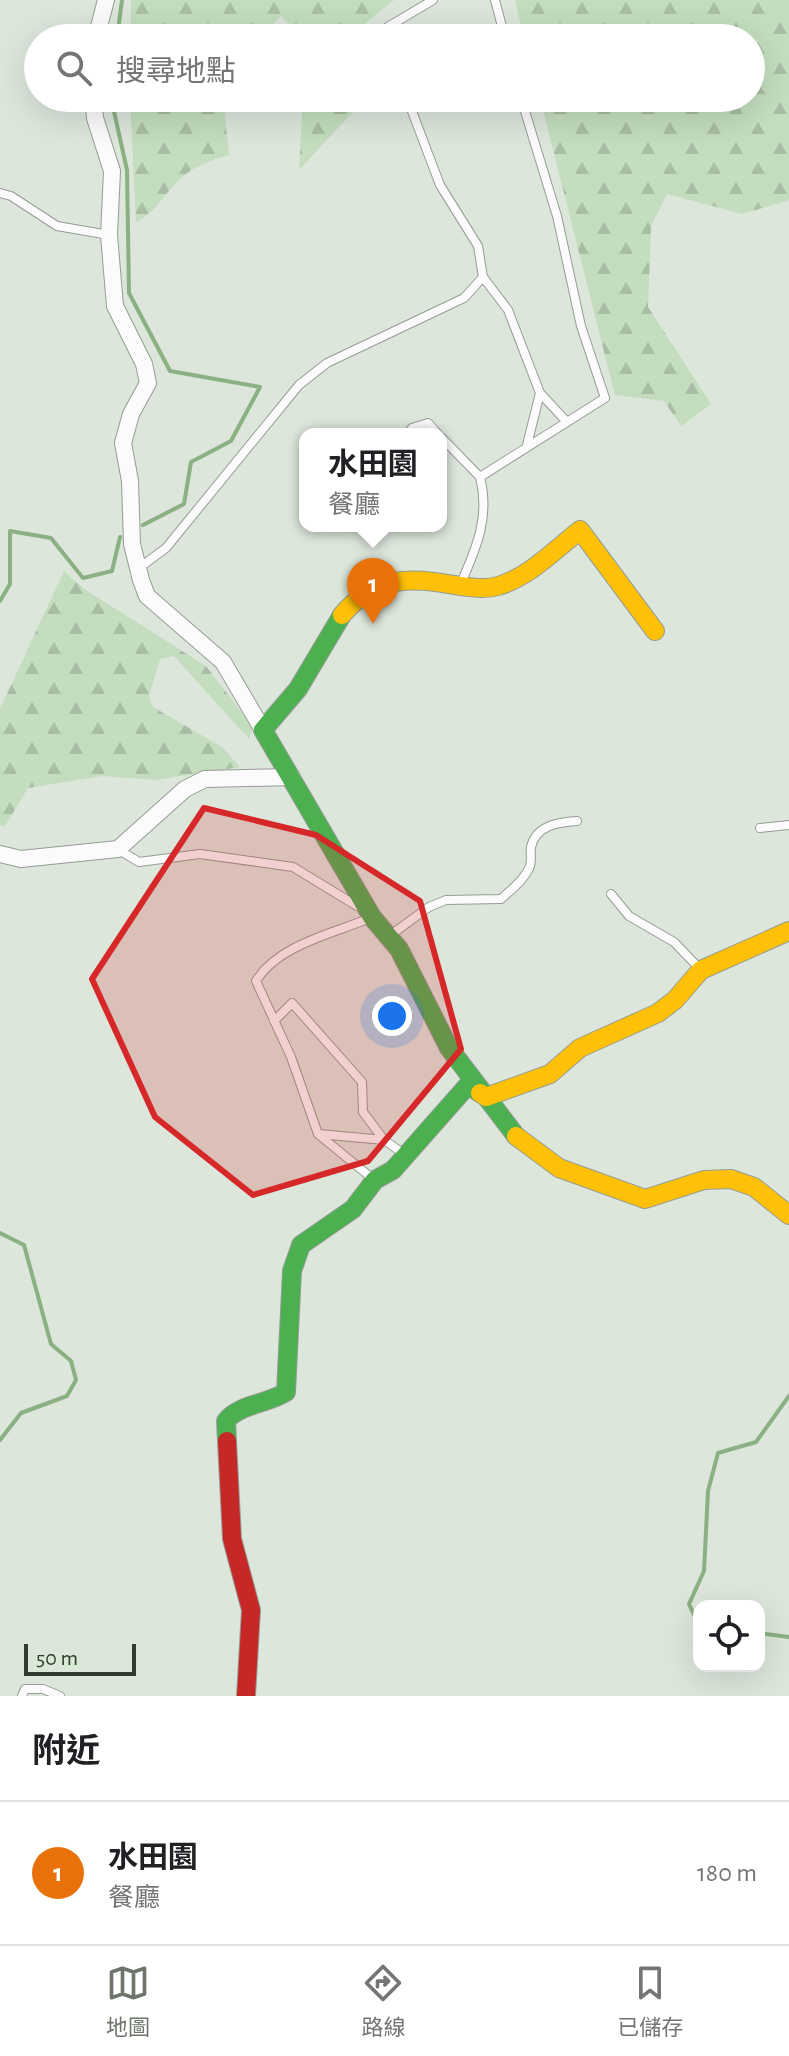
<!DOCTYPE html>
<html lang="zh-TW">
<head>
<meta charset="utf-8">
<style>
	:root { --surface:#fff; --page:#f2f2f2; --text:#202124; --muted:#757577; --line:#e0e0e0; --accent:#6e766c }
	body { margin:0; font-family:"Alegreya Sans","Noto Sans TC",sans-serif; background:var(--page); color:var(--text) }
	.controls { position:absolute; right:24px; bottom:24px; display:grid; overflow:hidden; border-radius:16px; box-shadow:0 8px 32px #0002 }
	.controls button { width:72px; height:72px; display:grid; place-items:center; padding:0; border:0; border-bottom:2px solid var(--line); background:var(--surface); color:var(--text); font:40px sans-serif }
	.scale { position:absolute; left:24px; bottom:20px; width:112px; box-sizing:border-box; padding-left:8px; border:4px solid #333a31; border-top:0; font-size:22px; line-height:28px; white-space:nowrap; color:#333a31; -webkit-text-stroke:6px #d9ebd6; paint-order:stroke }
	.you { position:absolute; left:392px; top:1016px; width:28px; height:28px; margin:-20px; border:6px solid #fff; border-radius:50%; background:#1a73e8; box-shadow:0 0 0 12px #1a73e833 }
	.badge { display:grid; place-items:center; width:52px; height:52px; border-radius:50%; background:var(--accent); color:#fff; font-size:26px; font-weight:700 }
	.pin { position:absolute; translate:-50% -66px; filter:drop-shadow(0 2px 4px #0008) }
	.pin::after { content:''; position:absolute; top:42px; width:28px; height:24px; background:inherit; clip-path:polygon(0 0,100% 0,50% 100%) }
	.popup { position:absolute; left:299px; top:428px; width:148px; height:104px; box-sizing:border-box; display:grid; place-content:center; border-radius:16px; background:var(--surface); filter:drop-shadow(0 2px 6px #0005); font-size:26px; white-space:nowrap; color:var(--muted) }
	.popup b { font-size:30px; color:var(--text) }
	.popup::after { content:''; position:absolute; left:50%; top:100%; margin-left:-16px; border:16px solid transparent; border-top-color:var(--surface) }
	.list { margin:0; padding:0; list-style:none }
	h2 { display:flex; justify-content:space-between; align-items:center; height:104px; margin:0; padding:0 32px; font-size:34px }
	h2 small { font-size:26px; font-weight:400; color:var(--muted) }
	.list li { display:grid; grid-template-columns:52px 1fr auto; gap:24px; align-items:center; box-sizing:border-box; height:144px; padding:0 32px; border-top:2px solid var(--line) }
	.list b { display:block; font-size:30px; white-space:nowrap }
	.list p { margin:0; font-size:26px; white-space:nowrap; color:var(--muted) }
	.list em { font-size:26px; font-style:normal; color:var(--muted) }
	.icon { flex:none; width:44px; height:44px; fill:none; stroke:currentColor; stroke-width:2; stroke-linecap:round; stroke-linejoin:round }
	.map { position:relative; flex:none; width:789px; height:1696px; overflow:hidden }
	.search { position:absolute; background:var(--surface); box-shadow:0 8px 32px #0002; left:24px; right:24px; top:24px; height:88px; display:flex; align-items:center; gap:20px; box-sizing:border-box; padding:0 28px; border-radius:44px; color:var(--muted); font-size:30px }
	.sheet { height:248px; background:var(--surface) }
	nav { display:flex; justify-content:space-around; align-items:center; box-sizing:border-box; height:112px; border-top:2px solid var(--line); background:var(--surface); font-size:22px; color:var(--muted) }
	nav a { display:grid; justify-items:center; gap:4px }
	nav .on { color:var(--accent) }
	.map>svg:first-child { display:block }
	.forest { fill:url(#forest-firs) }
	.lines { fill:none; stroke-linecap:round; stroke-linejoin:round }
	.stream { stroke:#8ab083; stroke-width:4 }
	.lane-casing { stroke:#959d94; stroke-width:10 }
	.street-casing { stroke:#959d94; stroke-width:18 }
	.fast-casing { stroke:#959d94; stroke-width:20 }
	.slow-casing { stroke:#959d94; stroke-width:20 }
	.jam-casing { stroke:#959d94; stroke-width:20 }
	.lane { stroke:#fafbfa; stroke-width:8 }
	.street { stroke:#fafbfa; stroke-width:16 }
	.fast { stroke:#4caf50; stroke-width:18 }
	.slow { stroke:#ffc107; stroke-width:18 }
	.jam { stroke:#c62828; stroke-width:18 }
	.marked { fill:#d62828; fill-opacity:0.2; stroke:#d62828; stroke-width:6; stroke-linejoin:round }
</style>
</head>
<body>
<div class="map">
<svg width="789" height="1696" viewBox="0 0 789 1696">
	<defs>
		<pattern id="forest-firs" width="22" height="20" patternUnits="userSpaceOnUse" patternTransform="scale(2)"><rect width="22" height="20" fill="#c3ddbe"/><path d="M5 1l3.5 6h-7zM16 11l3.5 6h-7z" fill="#a8bea4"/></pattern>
	</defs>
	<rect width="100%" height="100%" fill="#dce6db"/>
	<path class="forest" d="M131,0H394L347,38H301L281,16L260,38H131Z
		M515,0H789V200L742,214L667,194L651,226L648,307L711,404L681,426L664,401L615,395L540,98H751V38H524Z
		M130,98H223L229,155C207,161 189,168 173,186C160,201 154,213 136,222Z
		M303,98H366L299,170Z
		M64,571L84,589L206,666L253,727L249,739L174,656L160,659L149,696L153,707L222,747L240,767L155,780L102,776L28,788L5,826L0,825V709Z"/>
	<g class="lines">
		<path class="stream" d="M117,38L122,0
			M111,98L127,170L129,293L170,371L260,387L231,441L191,462L184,504L143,525
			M0,601L10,584V531L51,538L83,578L112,571L120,537
			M0,1233L24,1245L51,1344L71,1361L76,1380L67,1396L21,1413L0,1440
			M699,1626L689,1604L704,1571L708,1491L718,1453L756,1442L789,1396
			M759,1633L789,1637"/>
		<g class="lane-casing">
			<path id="lane" d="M495,0L505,38
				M384,38L381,31L433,0
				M0,193L11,196L57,226L109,235
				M483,277L508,310L540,393L567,422
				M407,434L412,428L428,423L438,434
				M441,437L480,477
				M527,445L540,393
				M139,568L166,548L299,385L327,363L464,298L483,277L478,246L440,185L407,98
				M461,583C477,547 490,516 480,477L605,398L581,326L557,216L521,98
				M760,828L789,825
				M119,850L139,862L200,854L293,867L357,906
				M611,894L629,916L674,942L701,970
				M370,918C332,934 278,945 256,981L291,1057L318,1134L373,1179
				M392,934L429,907L446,900L501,899C512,889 525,879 530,866C532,860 530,853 531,847C536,825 559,822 577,821
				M274,1021L292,1003L362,1082L363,1112L384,1140
				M319,1134L384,1140L404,1154
				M22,1696L25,1689H43L60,1696"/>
		</g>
		<g class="street-casing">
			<path id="street" d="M96,38L106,0
				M93,98L95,118L112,171L109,235L115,306L144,364L148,383L131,414L123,443L130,481L132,544L141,580L147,596L223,662L263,730
				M0,854L21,859L118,849L185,789L205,779L292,777"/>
		</g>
		<g class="fast-casing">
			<path id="fast" d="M342,615L298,689L263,730L372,917L399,949L449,1048L516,1136
				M227,1441L226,1421C239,1404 268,1404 286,1392L292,1271L301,1245L353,1209L375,1180L393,1170L468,1085L480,1093"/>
		</g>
		<g class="slow-casing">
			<path id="slow" d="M342,615C374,577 408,576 454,585C468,587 484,590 498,586C529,577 555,550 580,530L655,631
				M480,1093L486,1097L550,1074L580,1048L658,1013L675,1000L701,970L789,931
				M516,1136L559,1168L645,1199L704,1180L731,1179L754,1187L789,1215"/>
		</g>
		<g class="jam-casing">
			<path id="jam" d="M227,1441L232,1539L251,1610L246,1696"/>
		</g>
		<use href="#lane" class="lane"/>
		<use href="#street" class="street"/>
		<use href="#fast" class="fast"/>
		<use href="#slow" class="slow"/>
		<use href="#jam" class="jam"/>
	</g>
	<path class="marked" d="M204,808L316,835L420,901L461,1049L368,1161L253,1195L155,1117L92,979Z"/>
</svg>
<div class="controls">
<button><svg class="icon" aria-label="locate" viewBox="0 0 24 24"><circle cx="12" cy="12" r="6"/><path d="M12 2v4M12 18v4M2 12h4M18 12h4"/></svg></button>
</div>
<div class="scale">50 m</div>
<div class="you"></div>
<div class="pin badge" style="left:373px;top:624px;background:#e8710a">1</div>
<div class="popup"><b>水田園</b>餐廳</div>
<div class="search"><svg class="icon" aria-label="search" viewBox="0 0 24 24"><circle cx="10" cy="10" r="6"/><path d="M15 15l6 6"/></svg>搜尋地點</div>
</div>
<section class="sheet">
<h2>附近<small></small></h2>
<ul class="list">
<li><span class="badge" style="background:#e8710a">1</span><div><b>水田園</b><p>餐廳</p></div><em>180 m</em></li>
</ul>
</section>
<nav>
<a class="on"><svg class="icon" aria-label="map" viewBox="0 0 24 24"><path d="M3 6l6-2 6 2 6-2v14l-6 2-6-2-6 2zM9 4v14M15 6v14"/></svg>地圖</a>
<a><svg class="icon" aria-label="directions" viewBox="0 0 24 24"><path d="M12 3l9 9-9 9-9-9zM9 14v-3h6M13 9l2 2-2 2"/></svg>路線</a>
<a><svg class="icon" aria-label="saved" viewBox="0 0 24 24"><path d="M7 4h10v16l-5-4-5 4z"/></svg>已儲存</a>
</nav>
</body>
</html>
